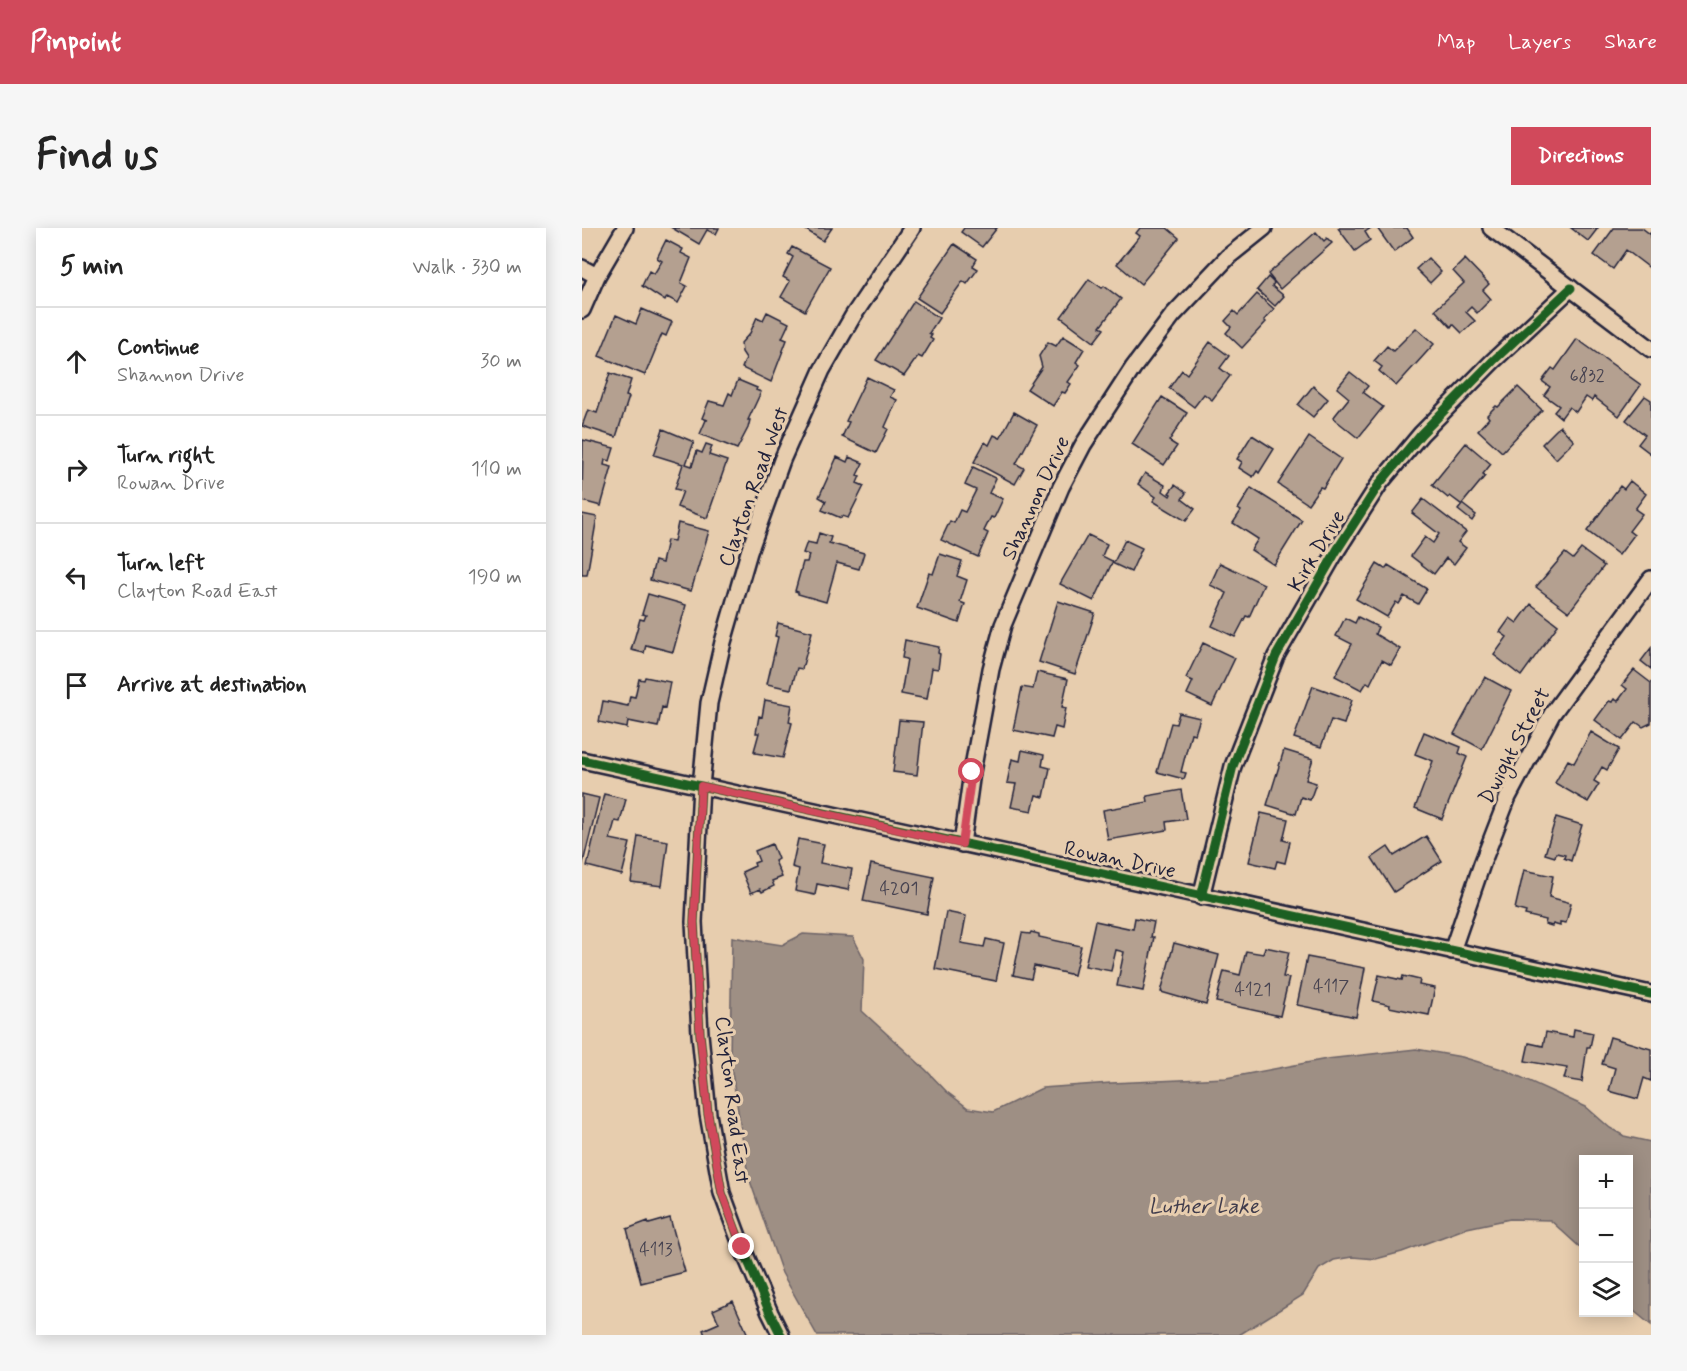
<!DOCTYPE html>
<html lang="en">
<head>
<meta charset="utf-8">
<style>
	:root { --surface:#fff; --page:#f6f6f6; --text:#222; --muted:#767676; --line:#e0e0e0; --accent:#d1495b }
	body { margin:0; font-family:Mynerve,sans-serif; background:var(--page); color:var(--text) }
	.controls { position:absolute; right:18px; bottom:18px; display:grid; overflow:hidden; border-radius:0px; box-shadow:0 3px 15px #0003 }
	.controls button { width:54px; height:54px; display:grid; place-items:center; padding:0; border:0; border-bottom:2px solid var(--line); background:var(--surface); color:var(--text); font:30px sans-serif }
	.stop { position:absolute; width:18px; height:18px; margin:-14px; border:4px solid #d1495b; border-radius:50%; background:#fff }
	.stop.end { background:#d1495b; border-color:#fff; box-shadow:0 2px 6px #0008 }
	.list { margin:0; padding:0; list-style:none }
	h2 { display:flex; justify-content:space-between; align-items:center; height:78px; margin:0; padding:0 24px; font-size:26px }
	h2 small { font-size:20px; font-weight:400; color:var(--muted) }
	.list li { display:grid; grid-template-columns:39px 1fr auto; gap:18px; align-items:center; box-sizing:border-box; height:108px; padding:0 24px; border-top:2px solid var(--line) }
	.list b { display:block; font-size:22px; white-space:nowrap }
	.list p { margin:0; font-size:20px; white-space:nowrap; color:var(--muted) }
	.list em { font-size:20px; font-style:normal; color:var(--muted) }
	.icon { flex:none; width:33px; height:33px; fill:none; stroke:currentColor; stroke-width:2; stroke-linecap:round; stroke-linejoin:round }
	.map { position:relative; flex:none; width:1069px; height:1107px; overflow:hidden; border-radius:0px }
	header { display:flex; align-items:center; gap:36px; box-sizing:border-box; height:84px; padding:0 30px; background:var(--accent); color:#fff }
	header strong { font-size:28px }
	nav { display:flex; gap:33px; margin-inline-start:auto; font-size:21px }
	.intro { display:flex; align-items:center; justify-content:space-between; box-sizing:border-box; height:144px; padding:0 36px }
	h1 { margin:0; font-size:42px }
	.button { padding:15px 27px; border-radius:0px; background:var(--accent); color:#fff; font-size:21px; font-weight:700 }
	main { display:flex; gap:36px; padding:0 36px }
	aside { flex:1; background:var(--surface); border-radius:0px; box-shadow:0 3px 15px #0003 }
	.map>svg:first-child { display:block }
	.water { fill:#9e8f84; stroke:#6c6367; stroke-width:1.5 }
	.building { fill:#b4a090; stroke:#22223b; stroke-width:1.5 }
	.lines { fill:none; stroke-linecap:round; stroke-linejoin:round }
	.street-casing { stroke:#22223b; stroke-width:20 }
	.street { stroke:#e7cdae; stroke-width:15 }
	.cycleway-casing { stroke:#e7cdae; stroke-width:13 }
	.cycleway { stroke:#1b5e20; stroke-width:9 }
	.route { stroke:#d1495b; stroke-width:8 }
	.labels { text-anchor:middle; dominant-baseline:central; stroke-width:6; stroke-linejoin:round; paint-order:stroke }
	.number-label { font-size:18px; fill:#464250 }
	.street-label { font-size:21px; fill:#22223b; stroke:#e7cdae }
	.water-label { font-size:22px; font-style:italic; fill:#413d4d; stroke:#e7cdae }
</style>
</head>
<body>
<header>
<strong>Pinpoint</strong>
<nav><a>Map</a><a>Layers</a><a>Share</a></nav>
</header>
<div class="intro"><h1>Find us</h1><a class="button">Directions</a></div>
<main>
<aside>
<h2>5 min<small>Walk · 330 m</small></h2>
<ul class="list">
<li><svg class="icon" aria-label="ahead" viewBox="0 0 24 24"><path d="M12 20V5M6 11l6-6 6 6"/></svg><div><b>Continue</b><p>Shannon Drive</p></div><em>30 m</em></li>
<li><svg class="icon" aria-label="right" viewBox="0 0 24 24"><path d="M7 20v-9h11M14 6l5 5-5 5"/></svg><div><b>Turn right</b><p>Rowan Drive</p></div><em>110 m</em></li>
<li><svg class="icon" aria-label="left" viewBox="0 0 24 24"><path d="M17 20v-9H6M10 6l-5 5 5 5"/></svg><div><b>Turn left</b><p>Clayton Road East</p></div><em>190 m</em></li>
<li><svg class="icon" aria-label="arrive" viewBox="0 0 24 24"><path d="M6 21V4h12l-3 4 3 4H6"/></svg><div><b>Arrive at destination</b></div></li>
</ul>
</aside>
<div class="map">
<svg width="1069" height="1107" viewBox="0 0 1069 1107">
	<rect width="100%" height="100%" fill="#e7cdae"/>
	<filter id="ink" filterUnits="userSpaceOnUse"><feTurbulence type="fractalNoise" baseFrequency=".0167" numOctaves="2"/><feDisplacementMap in="SourceGraphic" scale="12" xChannelSelector="R" yChannelSelector="G"/><feConvolveMatrix kernelMatrix="1 2 1 2 8 2 1 2 1" color-interpolation-filters="sRGB"/></filter>
	<g filter="url(#ink)">
		<path class="water" d="M221,706L271,709L282,731L280,783L344,842L365,864L386,880L411,884L460,860L529,855L644,850L745,831L834,821L880,829L923,842L1004,879L1028,900L1042,908L1069,914V1097L1047,1079L1046,932H1002L1001,1022L968,992L928,991L885,1000L820,1024L794,1031L770,1029L752,1032L737,1041L721,1067L657,1107H235L200,1045L166,947L148,831L150,709L200,717Z"/>
		<path class="building" d="M90,0H137L134,6L125,2L117,16Z
			M221,0H250L241,13Z
			M382,0H415L400,19L379,4Z
			M558,0H585L597,10L559,56L535,36L558,8L554,5Z
			M756,0H789L783,4L788,12L773,23Z
			M795,0H825L831,9L812,24Z
			M989,0H1016L1006,13Z
			M1032,0H1060L1068,6L1069,4V41L1044,22L1031,41L1012,27Z
			M734,4L742,13L745,10L750,15L698,61L686,46Z
			M84,12L101,21L99,25L109,30L99,55L105,58L96,75L85,69L83,73L60,58L67,43L72,46L80,33L75,30Z
			M372,16L395,31L391,38L396,41L385,56L381,53L358,85L335,70Z
			M210,19L248,39L223,83L199,69L208,53L201,49L211,29L206,26Z
			M846,30L859,44L848,55L834,41Z
			M883,31L907,56L901,62L909,71L895,85L889,79L884,84L893,93L880,105L871,96L869,99L853,82L882,55L871,43Z
			M686,49L692,55L690,58L702,68L693,78L675,62Z
			M507,51L520,60L522,58L539,71L518,99L522,101L512,114L479,89Z
			M675,66L692,81L682,92L684,94L660,120L644,105L649,99L643,93L652,83L656,87Z
			M332,73L357,90L347,105L350,107L348,110L351,112L340,130L336,128L322,148L294,132Z
			M60,81L90,94L84,108L80,106L63,147L17,128L34,87L54,96Z
			M185,84L207,95L200,110L205,112L189,154L160,140L164,130L160,124L159,115L168,105L175,89L181,92Z
			M834,100L852,116L814,158L797,143L800,139L792,133L805,118L811,123Z
			M481,108L502,121L494,134L498,137L486,154L489,156L483,165L480,164L471,178L445,161L460,139L457,128L466,114L474,118Z
			M995,111L1059,157L1037,188L1012,169L1010,173L1004,169L994,184L987,179L979,190L972,184L977,178L962,167L968,159L960,153L970,140L973,142Z
			M628,114L647,128L638,140L648,148L630,172L622,166L612,179L587,160L600,142L605,146Z
			M768,144L786,158L781,164L801,179L776,210L751,190L767,170L755,160Z
			M28,145L49,152L44,168L47,169L34,209L0,198L6,182L15,185Z
			M285,149L312,162L308,169L315,172L303,199L306,201L294,225L260,209L267,194L264,193Z
			M156,152L175,160L174,162L179,164L166,192H168L166,200L155,221L118,206L124,192H126L120,190L127,173L142,177L147,165L150,167Z
			M731,158L746,171L731,189L716,177Z
			M936,159L960,182L920,224L896,202L907,190L905,187L914,178L916,179Z
			M1063,168L1069,172V226L1056,216L1063,207L1044,192Z
			M580,169L605,185L587,213L595,218L582,237L550,216Z
			M432,184L455,197L434,236L442,240L433,256L392,234L403,214L407,217L412,207L418,210Z
			M978,198L992,213L974,231L960,216Z
			M81,201L112,214L104,236L110,238L115,223L120,225L124,216L130,218L127,227L145,233L125,290L95,279L101,263L93,261L101,236L72,227Z
			M670,207L692,221L677,245L675,243L671,249L657,240L660,234L655,231Z
			M727,209L759,231L741,260L738,259L726,276L696,256Z
			M1,212L32,220L28,233L23,232L22,237L30,239L19,278L0,273Z
			M884,215L909,236L901,246L903,248L880,276L894,287L890,293L876,282L880,277L868,268L866,270L850,257Z
			M255,229L265,234L267,229L281,235L275,247L278,248L275,255L282,258L266,290L260,288L259,290L240,282L244,273L237,269Z
			M391,239L414,250L407,265L421,271L412,290L409,289L402,303L406,305L396,329L359,312L368,293L372,295L378,282L383,284L394,262L383,257Z
			M563,245L583,257L581,263L588,268L589,266L587,265L593,257L604,265L600,271L613,281L604,293L571,273L574,269L556,256Z
			M1048,253L1064,266L1053,281L1060,286L1047,303L1052,307L1037,327L1005,303L1038,258L1042,261Z
			M669,260L720,292L692,337L669,322L676,311L651,295L659,283L656,281Z
			M841,271L884,304L876,314L884,320L872,336L864,330L852,346L829,328L843,309L851,315L857,306L830,285Z
			M0,286L15,289L5,347H0Z
			M96,295L127,303L109,363L68,352L73,333L80,335L85,312L92,313Z
			M237,305L249,309L247,315L282,325L277,341L255,335L244,374L216,366V364L213,363L221,334H225L227,327L221,325L225,314L234,316Z
			M506,307L525,316L520,328L532,334L543,312L560,320L549,344L530,335L512,373L478,356Z
			M999,321L1022,338L987,384L954,359L983,325L991,331Z
			M358,326L380,333L375,348L385,352L378,374L383,376L377,395L335,380L347,345L351,346Z
			M638,335L682,356L667,389L664,388L653,409L630,398L645,365L628,357Z
			M795,336L803,341L806,337L845,361L836,376L822,368L817,376L814,374L805,389L774,371Z
			M66,366L104,377L91,424L64,417L62,425L49,422L58,391L62,392L64,387L60,386Z
			M476,373L513,385L493,446L457,434Z
			M949,376L976,397L939,448L912,427L925,409L918,404L928,390L935,395Z
			M776,389L796,399L793,406L818,421L809,437L800,432L788,456L785,454L780,462L753,448L770,416L754,408L763,390L773,395Z
			M196,395L230,404L220,441L215,440L209,461L185,456L196,409L193,408Z
			M323,412L357,419L356,425L358,426L356,441L350,440L345,471L319,466L325,431L320,430Z
			M621,415L653,430L630,478L605,466L611,453L604,450Z
			M1069,420V441L1059,433Z
			M1052,442L1069,455V495L1061,499L1054,494L1040,512L1013,492L1027,473L1030,474L1032,471L1036,473L1045,461L1040,457Z
			M455,444L486,451L480,479L484,480L480,501L473,499L470,510L431,502L440,459L451,461Z
			M63,449L88,454L83,480L80,479L76,499L46,493L45,500L17,494L21,473L46,478L48,468L53,469L57,451L62,452Z
			M903,449L929,463L900,521L872,506Z
			M731,458L770,472L762,496L749,492L739,519L712,510Z
			M183,472L210,477L207,494L210,495L201,530L173,525L174,523H172L177,505H174L177,488L180,489Z
			M597,485L618,490L613,506L609,505L599,544L604,545L602,551L575,544L589,495L594,496Z
			M317,492L341,494L335,547L311,544Z
			M842,504L879,519L877,525L885,529L860,591L833,580L851,533L833,526Z
			M1009,504L1037,521L1025,542L1020,539L1012,553L1017,556L1006,574L973,555L986,532L992,535Z
			M440,522L462,527L460,538L468,540L462,569L454,567L450,583L429,579L434,556L425,555L430,531L438,533Z
			M702,522L731,531L724,552L734,555L728,572L719,569L714,586L685,577Z
			M599,562L604,591L584,594L585,602L526,612L521,582L566,574L565,568Z
			M0,566L17,570L0,639Z
			M22,566L44,571L38,594L33,593L28,611L48,615L40,647L5,638Z
			M679,585L706,591L701,612L708,614L703,635L695,633L693,640L667,634Z
			M974,589L1000,597L989,633L982,630L983,627L974,625L973,629L963,626Z
			M56,608L86,613L80,658L49,654Z
			M844,608L860,633L812,664L790,630L806,619L812,628Z
			M216,611L242,616L238,635L270,641L266,662L235,656L233,667L213,663L217,641L210,639Z
			M190,616L196,631L193,633L200,649L190,653L192,658L180,664L178,661L169,665L160,644L173,638L172,635L177,633L173,623Z
			M289,636L352,649L345,686L281,673Z
			M942,642L971,648L967,669L989,675L984,695L978,694V698L971,696L970,698L963,696L964,692L943,687L944,684L933,681Z
			M364,684L384,688L379,715L402,719L404,711L422,715L414,753L353,741Z
			M553,690L572,694L569,709H572L561,763L535,758L542,724L534,722L529,743L503,738L513,693L551,701Z
			M449,704L457,706V709L499,718L492,747L452,738L449,751L431,747L440,705L448,706Z
			M592,715L637,727L624,777L579,764Z
			M683,719L707,724L701,749L707,750L698,788L634,774L642,743L658,747L664,723L681,726Z
			M725,729L783,740L774,789L715,777Z
			M797,747L820,752L821,748L838,752L837,757L853,760L847,787L807,779L808,777L791,773Z
			M992,801L1011,805L1008,819H1005L1000,854L982,851L985,840L943,833L947,815L961,818L964,804L991,809Z
			M1028,809L1069,821V853L1062,850L1056,871L1027,863L1033,840L1020,836Z
			M88,990L103,1044L59,1055L45,1001L66,993L67,996Z
			M151,1073L166,1107H123L121,1102L137,1095L131,1082Z"/>
		<g class="lines">
			<g class="street-casing">
				<path id="street" d="M909,0L1069,121
					M0,40L15,48
					M0,82L15,48L43,0
					M0,532L1069,766
					M380,616L390,544L409,441L421,397L479,259L501,217L551,140L591,87L647,28L682,0
					M619,669L651,538L694,428L755,322L798,255L839,206L911,133L989,60
					M870,723L900,636L926,569L970,486L1069,351
					M199,1107L188,1085L160,1019L140,965L126,886L118,806L112,694L119,558L127,475L141,414L167,324L200,232L240,142L271,88L330,0"/>
			</g>
			<use href="#street" class="street"/>
			<g class="cycleway-casing">
				<path id="cycleway" d="M0,532L1069,766
					M119,558L112,694L118,806L126,886L140,965L160,1019L188,1085L199,1107
					M619,669L651,538L694,428L755,322L798,255L839,206L911,133L989,60"/>
			</g>
			<use href="#cycleway" class="cycleway"/>
		</g>
	</g>
	<g class="lines" filter="url(#ink)">
		<path class="route" d="M160,1019L140,965L126,886L118,806L112,694L119,558L380,616L390,544"/>
	</g>
	<g class="labels">
		<g class="number-label">
			<text x="1005" y="148">6832</text>
			<text x="317" y="661">4201</text>
			<text x="749" y="759">4117</text>
			<text x="671" y="762">4121</text>
			<text x="74" y="1022">4113</text>
		</g>
		<g class="street-label">
			<text transform="translate(172 259) rotate(-70)">Clayton Road West</text>
			<text transform="translate(454 270) rotate(-65)">Shannon Drive</text>
			<text transform="translate(735 323) rotate(-59)">Kirk Drive</text>
			<text transform="translate(933 518) rotate(-62)">Dwight Street</text>
			<text transform="translate(538 632) rotate(12)">Rowan Drive</text>
			<text transform="translate(150 872) rotate(83)">Clayton Road East</text>
		</g>
		<g class="water-label">
			<text x="622" y="979">Luther Lake</text>
		</g>
	</g>
</svg>
<div class="controls">
<button>+</button>
<button>−</button>
<button><svg class="icon" aria-label="layers" viewBox="0 0 24 24"><path d="M12 4l9 5-9 5-9-5zM3 14l9 5 9-5"/></svg></button>
</div>
<div class="stop" style="left:390px;top:544px"></div>
<div class="stop end" style="left:160px;top:1019px"></div>
</div>
</main>
</body>
</html>
